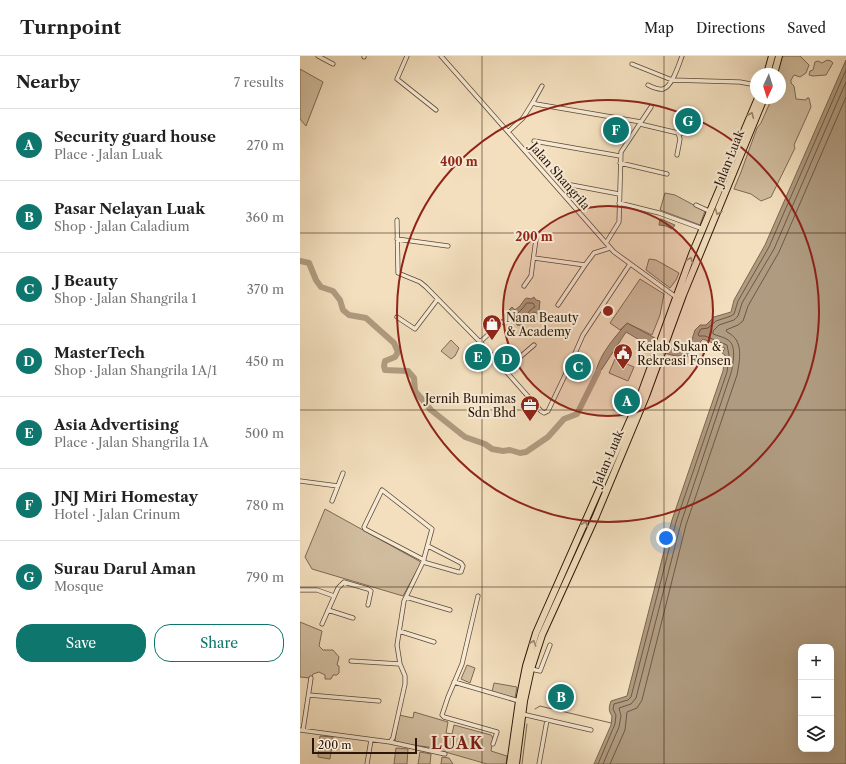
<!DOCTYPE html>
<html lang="en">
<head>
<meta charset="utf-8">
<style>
	:root { --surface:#fff; --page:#f2f2f2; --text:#222; --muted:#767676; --line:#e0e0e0; --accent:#0f766e }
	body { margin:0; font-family:"Libre Caslon Text",serif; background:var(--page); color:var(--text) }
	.controls { position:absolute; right:12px; bottom:12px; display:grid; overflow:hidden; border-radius:8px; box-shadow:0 4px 16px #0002 }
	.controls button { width:36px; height:36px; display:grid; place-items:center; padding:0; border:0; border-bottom:1px solid var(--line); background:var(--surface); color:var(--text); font:20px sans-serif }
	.compass { position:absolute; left:450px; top:12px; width:36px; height:36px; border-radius:50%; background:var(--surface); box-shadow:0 4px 16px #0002; rotate:184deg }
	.scale { position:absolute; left:12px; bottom:10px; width:105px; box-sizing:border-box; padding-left:4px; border:2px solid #2b1709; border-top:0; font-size:11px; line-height:14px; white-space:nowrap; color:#2b1709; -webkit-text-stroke:3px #f7ead5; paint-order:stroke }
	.you { position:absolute; left:366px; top:482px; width:14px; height:14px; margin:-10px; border:3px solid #fff; border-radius:50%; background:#1a73e8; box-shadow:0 0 0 6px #1a73e833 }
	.badge { display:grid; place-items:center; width:26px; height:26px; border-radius:50%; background:var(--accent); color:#fff; font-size:13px; font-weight:700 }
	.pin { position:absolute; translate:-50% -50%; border:2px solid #fff; box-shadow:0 1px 4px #0006 }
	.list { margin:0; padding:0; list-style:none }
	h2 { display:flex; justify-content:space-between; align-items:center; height:52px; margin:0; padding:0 16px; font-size:17px }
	h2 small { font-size:13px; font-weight:400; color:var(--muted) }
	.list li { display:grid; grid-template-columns:26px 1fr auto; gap:12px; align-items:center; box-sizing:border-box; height:72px; padding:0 16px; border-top:1px solid var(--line) }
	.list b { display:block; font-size:15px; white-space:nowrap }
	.list p { margin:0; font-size:13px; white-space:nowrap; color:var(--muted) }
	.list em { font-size:13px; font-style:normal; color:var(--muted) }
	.actions { display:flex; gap:8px; padding:12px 16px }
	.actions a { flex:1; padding:9px 0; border:1px solid var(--accent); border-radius:16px; text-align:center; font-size:14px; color:var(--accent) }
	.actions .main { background:var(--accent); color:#fff }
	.icon { flex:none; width:22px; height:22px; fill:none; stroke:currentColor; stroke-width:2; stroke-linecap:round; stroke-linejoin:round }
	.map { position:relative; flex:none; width:546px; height:708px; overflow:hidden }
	header { display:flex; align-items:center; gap:24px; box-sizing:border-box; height:56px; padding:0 20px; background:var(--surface); border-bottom:1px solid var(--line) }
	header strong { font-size:19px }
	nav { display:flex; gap:22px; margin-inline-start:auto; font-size:14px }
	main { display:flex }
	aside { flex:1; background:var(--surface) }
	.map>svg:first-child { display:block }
	.green { fill:#d1bd9f; stroke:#7e6a54 }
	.water { fill:#af9b80; stroke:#7a6650; fill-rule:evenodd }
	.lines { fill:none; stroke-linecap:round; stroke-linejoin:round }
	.shore { stroke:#6d5944; stroke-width:1 }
	.stream { stroke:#7a6650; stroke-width:1 }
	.river { stroke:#af9b80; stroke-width:6 }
	.street-casing { stroke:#5d4936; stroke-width:5 }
	.primary-casing { stroke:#2b1709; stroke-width:8 }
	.street { stroke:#f7ead5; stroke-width:3.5 }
	.primary { stroke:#f3dfbe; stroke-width:6 }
	.oneway { stroke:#99856d }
	.grid { fill:none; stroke:#2b1709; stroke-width:1; stroke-opacity:0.55 }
	.ring { fill:none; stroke:#8f2418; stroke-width:2 }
	.labels { text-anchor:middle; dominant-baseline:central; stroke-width:4; stroke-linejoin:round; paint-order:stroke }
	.street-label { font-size:12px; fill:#2b1709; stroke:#f7ead5 }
	.poi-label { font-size:12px; fill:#2b1709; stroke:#f7ead5; text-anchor:start }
	.district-label { font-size:16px; font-weight:bold; letter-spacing:1px; fill:#7a1f14; stroke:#f7ead5 }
	.centre { fill:#8f2418; stroke:#f7ead5; stroke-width:2 }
	.ring-label { font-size:12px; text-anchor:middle; font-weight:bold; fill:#8f2418; stroke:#f7ead5; stroke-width:4; stroke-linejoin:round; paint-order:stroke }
</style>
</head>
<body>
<header>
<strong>Turnpoint</strong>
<nav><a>Map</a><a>Directions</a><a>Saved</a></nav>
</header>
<main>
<aside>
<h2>Nearby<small>7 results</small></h2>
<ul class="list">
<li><span class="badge">A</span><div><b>Security guard house</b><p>Place · Jalan Luak</p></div><em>270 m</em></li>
<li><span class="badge">B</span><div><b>Pasar Nelayan Luak</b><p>Shop · Jalan Caladium</p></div><em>360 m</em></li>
<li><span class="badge">C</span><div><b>J Beauty</b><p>Shop · Jalan Shangrila 1</p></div><em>370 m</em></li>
<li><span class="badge">D</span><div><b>MasterTech</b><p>Shop · Jalan Shangrila 1A/1</p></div><em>450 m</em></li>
<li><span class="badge">E</span><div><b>Asia Advertising</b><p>Place · Jalan Shangrila 1A</p></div><em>500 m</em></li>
<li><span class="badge">F</span><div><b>JNJ Miri Homestay</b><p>Hotel · Jalan Crinum</p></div><em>780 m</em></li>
<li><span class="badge">G</span><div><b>Surau Darul Aman</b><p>Mosque</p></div><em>790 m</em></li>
</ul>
<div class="actions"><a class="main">Save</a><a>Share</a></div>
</aside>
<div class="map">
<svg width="546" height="708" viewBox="0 0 546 708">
	<rect width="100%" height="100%" fill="#f3dfbe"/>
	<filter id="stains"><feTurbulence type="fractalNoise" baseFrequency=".005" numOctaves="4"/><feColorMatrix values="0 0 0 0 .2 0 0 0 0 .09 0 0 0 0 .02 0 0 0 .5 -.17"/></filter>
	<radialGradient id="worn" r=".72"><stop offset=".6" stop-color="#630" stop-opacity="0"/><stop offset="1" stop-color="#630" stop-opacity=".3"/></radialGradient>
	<path class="green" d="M482,0H500L509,9L506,17L500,21L494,19L491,24V27L494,30L496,43L506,44L507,42H509L511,51L494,89L495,92L471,141L461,145L451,138L434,133L441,116L457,72L461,67L472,42H480V18H477Z
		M527,4L531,5L533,7L526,19L513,20L509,19L510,15L513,14L515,6L518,5L522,7Z
		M0,13L23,26L6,70L0,63Z
		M365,137L375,139L405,155L400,169L360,154Z
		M349,203L356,204L379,217L376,224L370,232L346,214Z
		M340,223L364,238L360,259L352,279L327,267L320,274L310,267Z
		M151,284L159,292L155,300L151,303L141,295Z
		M315,303L334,311L328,325L309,317Z
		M25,453L119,505L121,507L103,540L12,513L5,501Z
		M0,566L22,575L19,590L23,594H33L39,601L37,609L39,610V617L37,619H33L31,623H25V619L19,616L13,618L11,622L0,621Z
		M167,609L175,612L170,627L161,623Z
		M194,627L217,631L215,642L192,636Z
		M114,656L148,666L146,677L152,678L154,669L191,679L193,682L191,695L207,700L206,708H187L128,691L96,687L95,684L99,659L113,662Z
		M20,680L33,681L30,703L18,701Z
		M96,692L108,693L107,708H94Z
		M120,696L131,698L130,708H118Z
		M142,701L149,702L153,708H141Z"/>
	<path class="water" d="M546,4V708H294L311,669L312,660C308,654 309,651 311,645L327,640L372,464L423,315L425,299L422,297L425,292L403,283L401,285L395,299C367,305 349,289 326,276L302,313L295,321C297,301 314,282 327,267L355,282L367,292L377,293L380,291L387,293L390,290L395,274L400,269H406L414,261L431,256L434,244L465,189ZM501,591H531V693H501Z
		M360,163H361L375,169L372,173L366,170L359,169Z
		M234,241L236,244L240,245L239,255L240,258L233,256L231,262L227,263L223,270L217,269L212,261V256L209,254L212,251L215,254L220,250L225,243L227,242L231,243Z"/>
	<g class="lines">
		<path class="shore" d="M227,247H233L235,251C228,254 226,262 220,265L216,259L223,252Z
			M298,708L315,668L316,659L313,653L314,648L328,644L331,641L376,466L427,316L429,299L427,289L405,280H399L398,278L401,273L408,272L416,265L431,260L434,258L438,245L469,191L546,14
			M303,708L319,671L321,660L319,652L331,648L336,642L381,467L431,317C433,309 437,289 428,284C424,281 418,280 413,278V275L419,269L434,264L438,260L442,247L474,193L546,26
			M310,708L325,674L327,656L337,652L342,644L386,469L437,319C440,303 444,284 427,276L426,274L438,269L443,265L448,250L479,196L546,41"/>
		<path class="stream" d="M235,653L240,650L311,667
			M222,708L227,668"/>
		<path class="river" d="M0,205L9,207L16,224L21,231L33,235L40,244L43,254L49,259L66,262L94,287L98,296L95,301L85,305L84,310L85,314L108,315L114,322L115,335L131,354L165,381L185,388L192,393L203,395L210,394L220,397L226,396L248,381L264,363L277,358L298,316"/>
		<g class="street-casing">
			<path id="street" d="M18,0L33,8
				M107,0L97,23L136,54
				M141,0L314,196L376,241
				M64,1V0
				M332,8L372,24L440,26L456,29
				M348,29C352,31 358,34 363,33C372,31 379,8 382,0
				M233,46L242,30
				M340,68L378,77L380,83L377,99
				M208,76L223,62L233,46L236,48L341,66
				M380,78L387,74
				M234,85L320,100
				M320,107L367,118
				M266,128L319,138
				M319,147L359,157L403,173
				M396,149L411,156
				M97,164L98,217L120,226L126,231L180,286L241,355L244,357L248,355L268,313L283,279L330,208
				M97,183L148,190
				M306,187L319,166L321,96L351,51
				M234,202L285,209L294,197L310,192
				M224,230L231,220L236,183
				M258,249L285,209
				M97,261L115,273L137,244
				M180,286L202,266
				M205,314L234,289
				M0,425L38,430
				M32,445L43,417
				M123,506L158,516H161L163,510L161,507L128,490
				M0,534H17L34,540
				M178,540L162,608L148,641L142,659L144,661L197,676L193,688
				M106,541L150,554
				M28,554L53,562
				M22,568L38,532L44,526L68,533L71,535L68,549
				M99,575L134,586
				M51,605L100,608
				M231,613L240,615L250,589
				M154,626L219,645
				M9,639L79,645
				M222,658L291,674
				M0,674L90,686L145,698
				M3,674L11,622
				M90,686L93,682L105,628V620L100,608L97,589L104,545L123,506L132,473L82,434L64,471L65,473L124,504
				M67,708L71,684
				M239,708L247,664"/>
		</g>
		<g class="primary-casing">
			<path id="primary" d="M467,18L472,0
				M474,18L479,0
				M210,708L219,645L226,610L236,577L338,346L392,198L458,42
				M216,708L224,645L231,613L242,579L296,460L346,340L383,239L464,42"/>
		</g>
		<use href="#street" class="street"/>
		<use href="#primary" class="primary"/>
	</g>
	<defs><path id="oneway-chevron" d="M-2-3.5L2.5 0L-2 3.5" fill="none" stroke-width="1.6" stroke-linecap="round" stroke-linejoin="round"/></defs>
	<g class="oneway">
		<use href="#oneway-chevron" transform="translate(451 59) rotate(-67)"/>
		<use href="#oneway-chevron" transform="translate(418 156) rotate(113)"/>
		<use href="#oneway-chevron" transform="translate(390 204) rotate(-69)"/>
		<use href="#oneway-chevron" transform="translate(285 468) rotate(-67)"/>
		<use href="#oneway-chevron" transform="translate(233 587) rotate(-72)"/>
	</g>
	<path class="grid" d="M182,0V708M364,0V708M0,177H546M0,354H546M0,531H546"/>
	<circle cx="308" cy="255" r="105" fill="#8f2418" fill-opacity=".12"/>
	<g class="ring">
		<circle cx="308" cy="255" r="105"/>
		<circle cx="308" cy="255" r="211"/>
	</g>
	<defs>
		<g id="shop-pin" transform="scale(1)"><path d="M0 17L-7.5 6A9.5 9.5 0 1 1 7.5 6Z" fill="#8f2418" stroke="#f7ead5"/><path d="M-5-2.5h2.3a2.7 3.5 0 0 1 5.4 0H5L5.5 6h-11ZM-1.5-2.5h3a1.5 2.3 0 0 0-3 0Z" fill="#fff"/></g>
		<g id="civic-pin" transform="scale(1)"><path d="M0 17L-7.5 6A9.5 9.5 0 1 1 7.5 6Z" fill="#8f2418" stroke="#f7ead5"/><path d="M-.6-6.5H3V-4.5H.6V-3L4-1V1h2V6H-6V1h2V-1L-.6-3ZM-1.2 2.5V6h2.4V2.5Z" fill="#fff"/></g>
		<g id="office-pin" transform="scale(1)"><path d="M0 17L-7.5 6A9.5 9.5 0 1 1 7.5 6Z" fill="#8f2418" stroke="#f7ead5"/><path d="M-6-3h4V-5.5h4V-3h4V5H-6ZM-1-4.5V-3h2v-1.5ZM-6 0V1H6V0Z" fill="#fff"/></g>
	</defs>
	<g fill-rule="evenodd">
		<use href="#shop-pin" x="192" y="268"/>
		<use href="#civic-pin" x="323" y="297"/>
		<use href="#office-pin" x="230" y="349"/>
	</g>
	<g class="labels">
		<g class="street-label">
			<text transform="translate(429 102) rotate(-68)">Jalan Luak</text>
			<text transform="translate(260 120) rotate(49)">Jalan Shangrila</text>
			<text transform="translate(308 402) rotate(-67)">Jalan Luak</text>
		</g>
		<g class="poi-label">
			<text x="206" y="261">Nana Beauty<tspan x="206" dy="14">&amp; Academy</tspan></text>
			<text x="337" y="290">Kelab Sukan &amp;<tspan x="337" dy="14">Rekreasi Fonsen</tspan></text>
			<text x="216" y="342" text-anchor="end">Jernih Bumimas<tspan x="216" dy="14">Sdn Bhd</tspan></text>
		</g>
		<g class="district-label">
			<text x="157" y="687">LUAK</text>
		</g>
	</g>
	<circle cx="308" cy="255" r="6" class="centre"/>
	<g class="ring-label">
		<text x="159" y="110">400 m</text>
		<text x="234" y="185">200 m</text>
	</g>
	<rect width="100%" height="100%" filter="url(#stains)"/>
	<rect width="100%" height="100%" fill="url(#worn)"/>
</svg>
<div class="controls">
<button>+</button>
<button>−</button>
<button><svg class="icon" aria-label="layers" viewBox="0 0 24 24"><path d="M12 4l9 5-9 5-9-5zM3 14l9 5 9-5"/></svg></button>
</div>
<svg class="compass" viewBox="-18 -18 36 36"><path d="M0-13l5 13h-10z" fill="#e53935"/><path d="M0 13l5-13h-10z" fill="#767676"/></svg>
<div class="scale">200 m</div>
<div class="you"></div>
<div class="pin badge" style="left:327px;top:345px">A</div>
<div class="pin badge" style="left:261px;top:641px">B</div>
<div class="pin badge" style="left:278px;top:311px">C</div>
<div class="pin badge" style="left:207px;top:303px">D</div>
<div class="pin badge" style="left:178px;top:301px">E</div>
<div class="pin badge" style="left:316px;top:74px">F</div>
<div class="pin badge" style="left:388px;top:65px">G</div>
</div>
</main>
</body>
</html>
